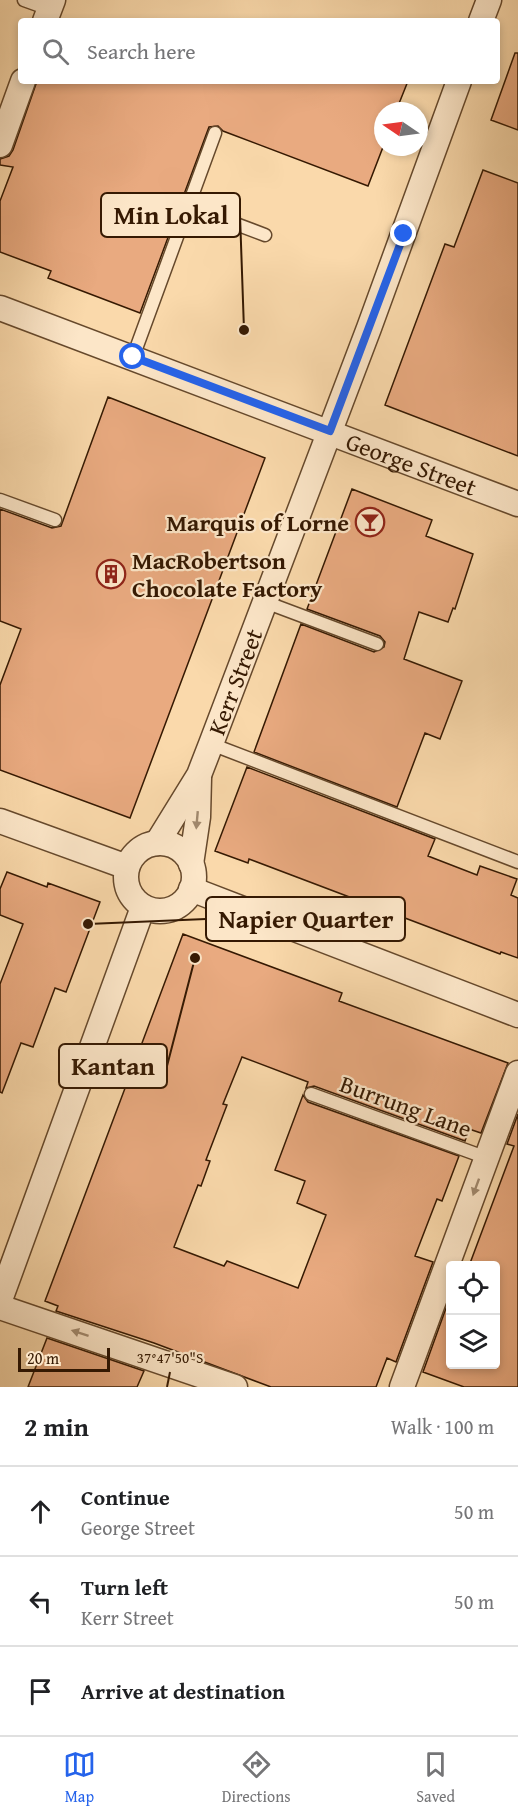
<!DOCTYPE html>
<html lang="en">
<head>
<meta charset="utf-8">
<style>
	:root { --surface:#fff; --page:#f2f2f2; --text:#202124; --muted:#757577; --line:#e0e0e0; --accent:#2563eb }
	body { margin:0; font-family:"Gentium Book Plus",serif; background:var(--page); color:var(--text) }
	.controls { position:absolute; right:18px; bottom:18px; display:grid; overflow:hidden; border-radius:6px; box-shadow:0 3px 9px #0003 }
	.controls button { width:54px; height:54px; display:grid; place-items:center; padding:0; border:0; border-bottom:2px solid var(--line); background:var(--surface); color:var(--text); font:30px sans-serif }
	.compass { position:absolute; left:374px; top:102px; width:54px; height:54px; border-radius:50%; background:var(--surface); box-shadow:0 3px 9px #0003; rotate:283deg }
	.scale { position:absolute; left:18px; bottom:15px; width:92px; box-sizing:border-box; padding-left:6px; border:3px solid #351902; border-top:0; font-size:16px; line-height:21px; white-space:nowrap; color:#351902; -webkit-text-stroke:4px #fce6c8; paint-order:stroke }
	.stop { position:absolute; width:18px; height:18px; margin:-14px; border:4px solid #2563eb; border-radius:50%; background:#fff }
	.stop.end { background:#2563eb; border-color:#fff; box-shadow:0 2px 6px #0008 }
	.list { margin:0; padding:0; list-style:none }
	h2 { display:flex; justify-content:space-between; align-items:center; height:78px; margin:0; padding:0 24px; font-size:26px }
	h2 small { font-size:20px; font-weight:400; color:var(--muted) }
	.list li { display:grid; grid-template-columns:39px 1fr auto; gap:18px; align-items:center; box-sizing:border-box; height:90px; padding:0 24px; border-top:2px solid var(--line) }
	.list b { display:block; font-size:22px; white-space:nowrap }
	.list p { margin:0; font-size:20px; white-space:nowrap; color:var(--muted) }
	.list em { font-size:20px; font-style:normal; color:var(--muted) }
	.icon { flex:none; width:33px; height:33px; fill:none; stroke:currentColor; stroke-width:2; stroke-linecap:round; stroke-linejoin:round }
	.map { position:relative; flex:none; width:518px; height:1387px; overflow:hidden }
	.search { position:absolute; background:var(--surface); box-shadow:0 3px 9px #0003; left:18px; right:18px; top:18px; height:66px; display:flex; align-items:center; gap:15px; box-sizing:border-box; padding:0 21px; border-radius:6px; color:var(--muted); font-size:22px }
	.sheet { height:348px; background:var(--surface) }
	nav { display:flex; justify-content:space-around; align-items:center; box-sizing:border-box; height:84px; border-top:2px solid var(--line); background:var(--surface); font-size:16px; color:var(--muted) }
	nav a { display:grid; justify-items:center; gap:3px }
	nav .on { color:var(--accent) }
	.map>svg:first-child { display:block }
	.building { fill:#e9aa80; stroke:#351902; stroke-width:1.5 }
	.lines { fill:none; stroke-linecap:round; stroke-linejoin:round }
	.service-casing { stroke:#66492c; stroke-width:15 }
	.minor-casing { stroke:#66492c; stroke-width:27 }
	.service { stroke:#fce6c8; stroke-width:12 }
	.minor { stroke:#fce6c8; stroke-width:24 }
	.oneway { fill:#a28a6f }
	.route { stroke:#2563eb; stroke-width:8 }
	.ticks { fill:none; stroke:#351902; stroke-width:2 }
	.labels { text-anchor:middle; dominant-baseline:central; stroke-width:4.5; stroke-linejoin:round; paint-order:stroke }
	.street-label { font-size:24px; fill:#351902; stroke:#fce6c8 }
	.poi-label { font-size:24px; font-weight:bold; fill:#351902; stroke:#fce6c8; text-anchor:end }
	.ticks-label { font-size:15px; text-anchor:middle; fill:#351902; stroke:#fce6c8; stroke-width:4.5; stroke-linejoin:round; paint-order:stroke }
	.leader { fill:none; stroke:#351902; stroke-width:2 }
	.callout-dot { fill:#351902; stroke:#fce6c8; stroke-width:2 }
	.callout { fill:#fce6c8; stroke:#351902; stroke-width:2 }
	.callout-label { font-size:26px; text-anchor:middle; font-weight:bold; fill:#351902 }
</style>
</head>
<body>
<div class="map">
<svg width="518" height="1387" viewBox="0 0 518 1387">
	<rect width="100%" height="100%" fill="#fad9ab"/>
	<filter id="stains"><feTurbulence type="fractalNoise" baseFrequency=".00333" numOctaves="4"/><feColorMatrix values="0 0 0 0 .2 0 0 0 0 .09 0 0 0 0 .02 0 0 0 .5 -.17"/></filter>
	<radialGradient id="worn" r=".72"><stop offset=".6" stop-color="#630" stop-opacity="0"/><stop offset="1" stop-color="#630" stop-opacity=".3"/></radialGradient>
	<path class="building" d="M515,53H518V130L491,120Z
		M37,81H408L396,111H383V147L368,186L223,131L218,126L209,127L140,313L48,278L51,271L0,252V201L13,167L0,165V159L9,156L13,150Z
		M483,170L518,183V456L385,405L445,244L454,247Z
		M108,397L265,458L130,818L0,770V685L21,629L0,621V509L52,528L61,526Z
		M352,489L432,520L426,536L473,554L455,609L453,608L448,622L419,612L404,659L462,681L440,739L425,733L397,807L254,752L301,624L374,652L384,647L385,642L380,636L307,609Z
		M247,767L435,839L428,856L477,875L480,866L517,879L511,895L518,898V958L501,952L500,954L249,859L248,863L215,851Z
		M7,872L47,887L48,883L100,902L66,992L55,988L33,1047L21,1043L2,1093L0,1092V984L23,924L0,915V889Z
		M183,934L342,993L339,1001L508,1063L481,1133L469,1129L465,1141L314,1086L306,1088L308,1082L242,1057L223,1104L227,1105L206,1160L210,1161L201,1186L198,1185L174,1247L224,1266L227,1261L298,1288L326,1215L297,1203L305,1181L275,1170L303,1095L308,1102L459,1156L442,1201L437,1199L415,1256L433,1262L396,1362L387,1358L376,1387H271L154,1343L56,1311L58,1306L45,1301Z
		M518,1114V1387H464L423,1372L450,1297V1365H495V1266H469L514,1146L507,1144Z
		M47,1338L144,1371L137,1387H28Z"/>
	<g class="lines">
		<g class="service-casing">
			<path id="service" d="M24,0L49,9
				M188,206L265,235
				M133,357L215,133
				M0,500L55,520
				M265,602L377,644
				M211,744L518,862
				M311,1094L487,1158"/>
		</g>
		<g class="minor-casing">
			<g id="minor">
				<path d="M45,21L53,0"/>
				<path d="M481,21L489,0"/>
				<path d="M0,145L23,81"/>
				<path id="s1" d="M0,308L518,504"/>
				<path d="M0,821L127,867"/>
				<path id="s2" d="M157,843L199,775L211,744L369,328L459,81"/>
				<circle cx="160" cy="877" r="34"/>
				<path d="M191,864L198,817L199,778"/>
				<path d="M191,889L518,1015"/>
				<path d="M0,1300L143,907"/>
				<path d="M0,1307L235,1387"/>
				<path d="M402,1387L518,1073"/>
			</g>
		</g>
		<use href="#service" class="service"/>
		<use href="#minor" class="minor"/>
	</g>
	<defs><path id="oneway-solid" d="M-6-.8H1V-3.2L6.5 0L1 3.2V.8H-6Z" transform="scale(1.5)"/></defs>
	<g class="oneway">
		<use href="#oneway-solid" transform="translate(197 820) rotate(95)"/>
		<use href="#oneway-solid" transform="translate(476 1187) rotate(110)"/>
		<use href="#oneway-solid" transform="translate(80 1333) rotate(-162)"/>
	</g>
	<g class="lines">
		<path class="route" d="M133,357L330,431L404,234"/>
	</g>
	<path class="ticks" d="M167,1387L170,1372"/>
	<defs>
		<g id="bar-ring" transform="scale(1.5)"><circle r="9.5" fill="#fce6c8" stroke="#8f2418" stroke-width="1.5"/><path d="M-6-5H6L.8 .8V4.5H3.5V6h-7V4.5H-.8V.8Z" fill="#8f2418"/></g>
		<g id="building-ring" transform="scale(1.5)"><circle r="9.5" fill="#fce6c8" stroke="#8f2418" stroke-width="1.5"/><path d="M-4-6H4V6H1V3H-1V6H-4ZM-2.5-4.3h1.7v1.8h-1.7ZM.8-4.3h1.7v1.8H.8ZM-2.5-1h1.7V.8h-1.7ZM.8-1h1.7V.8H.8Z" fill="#8f2418"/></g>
	</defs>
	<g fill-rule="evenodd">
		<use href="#bar-ring" x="370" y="522"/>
		<use href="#building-ring" x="111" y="574"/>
	</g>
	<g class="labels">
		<g class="street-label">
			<text stroke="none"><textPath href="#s1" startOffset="440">George Street</textPath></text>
			<text stroke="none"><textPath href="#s2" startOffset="180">Kerr Street</textPath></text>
			<text transform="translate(406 1106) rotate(20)">Burrung Lane</text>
		</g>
		<g class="poi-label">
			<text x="349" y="522">Marquis of Lorne</text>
			<text x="132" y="560" text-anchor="start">MacRobertson<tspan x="132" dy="28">Chocolate Factory</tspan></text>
		</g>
	</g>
	<g class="ticks-label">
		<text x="170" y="1363">37°47'50"S</text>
	</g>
	<path class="leader" d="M244 330L240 215M88 924L206 919M195 958L167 1066"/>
	<g class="callout-dot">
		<circle cx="244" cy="330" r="6"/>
		<circle cx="88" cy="924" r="6"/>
		<circle cx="195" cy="958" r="6"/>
	</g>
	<g class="callout">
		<rect x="101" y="193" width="139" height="44" rx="6"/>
		<rect x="206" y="897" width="199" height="44" rx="6"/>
		<rect x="59" y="1044" width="108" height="44" rx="6"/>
	</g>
	<g class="callout-label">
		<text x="171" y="224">Min Lokal</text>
		<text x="306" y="928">Napier Quarter</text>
		<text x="113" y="1075">Kantan</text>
	</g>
	<rect width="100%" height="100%" filter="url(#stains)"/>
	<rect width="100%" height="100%" fill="url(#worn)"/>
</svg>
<div class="controls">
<button><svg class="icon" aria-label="locate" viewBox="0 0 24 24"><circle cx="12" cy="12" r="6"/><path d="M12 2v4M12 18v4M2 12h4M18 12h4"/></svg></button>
<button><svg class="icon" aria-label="layers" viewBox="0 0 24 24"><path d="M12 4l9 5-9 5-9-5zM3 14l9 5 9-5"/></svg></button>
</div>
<svg class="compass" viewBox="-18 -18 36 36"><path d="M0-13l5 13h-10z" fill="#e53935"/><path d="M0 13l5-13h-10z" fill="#757577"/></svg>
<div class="scale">20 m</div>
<div class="stop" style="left:133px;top:357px"></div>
<div class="stop end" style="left:404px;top:234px"></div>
<div class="search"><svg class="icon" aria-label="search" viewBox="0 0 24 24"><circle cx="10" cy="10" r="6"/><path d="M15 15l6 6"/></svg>Search here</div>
</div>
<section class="sheet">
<h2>2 min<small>Walk · 100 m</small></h2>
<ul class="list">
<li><svg class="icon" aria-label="ahead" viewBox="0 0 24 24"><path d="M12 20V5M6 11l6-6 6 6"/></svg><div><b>Continue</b><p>George Street</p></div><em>50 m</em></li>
<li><svg class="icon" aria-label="left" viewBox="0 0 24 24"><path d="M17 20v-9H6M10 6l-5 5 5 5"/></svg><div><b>Turn left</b><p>Kerr Street</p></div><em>50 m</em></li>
<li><svg class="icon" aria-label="arrive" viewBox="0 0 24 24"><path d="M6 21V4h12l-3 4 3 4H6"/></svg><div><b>Arrive at destination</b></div></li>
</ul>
</section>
<nav>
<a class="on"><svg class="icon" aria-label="map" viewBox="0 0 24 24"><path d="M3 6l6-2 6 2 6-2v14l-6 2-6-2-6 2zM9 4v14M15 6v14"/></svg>Map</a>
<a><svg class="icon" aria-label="directions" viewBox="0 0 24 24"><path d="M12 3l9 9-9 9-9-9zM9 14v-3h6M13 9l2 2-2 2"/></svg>Directions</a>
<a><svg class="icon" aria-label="saved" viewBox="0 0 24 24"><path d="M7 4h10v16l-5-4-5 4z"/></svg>Saved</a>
</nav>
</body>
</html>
